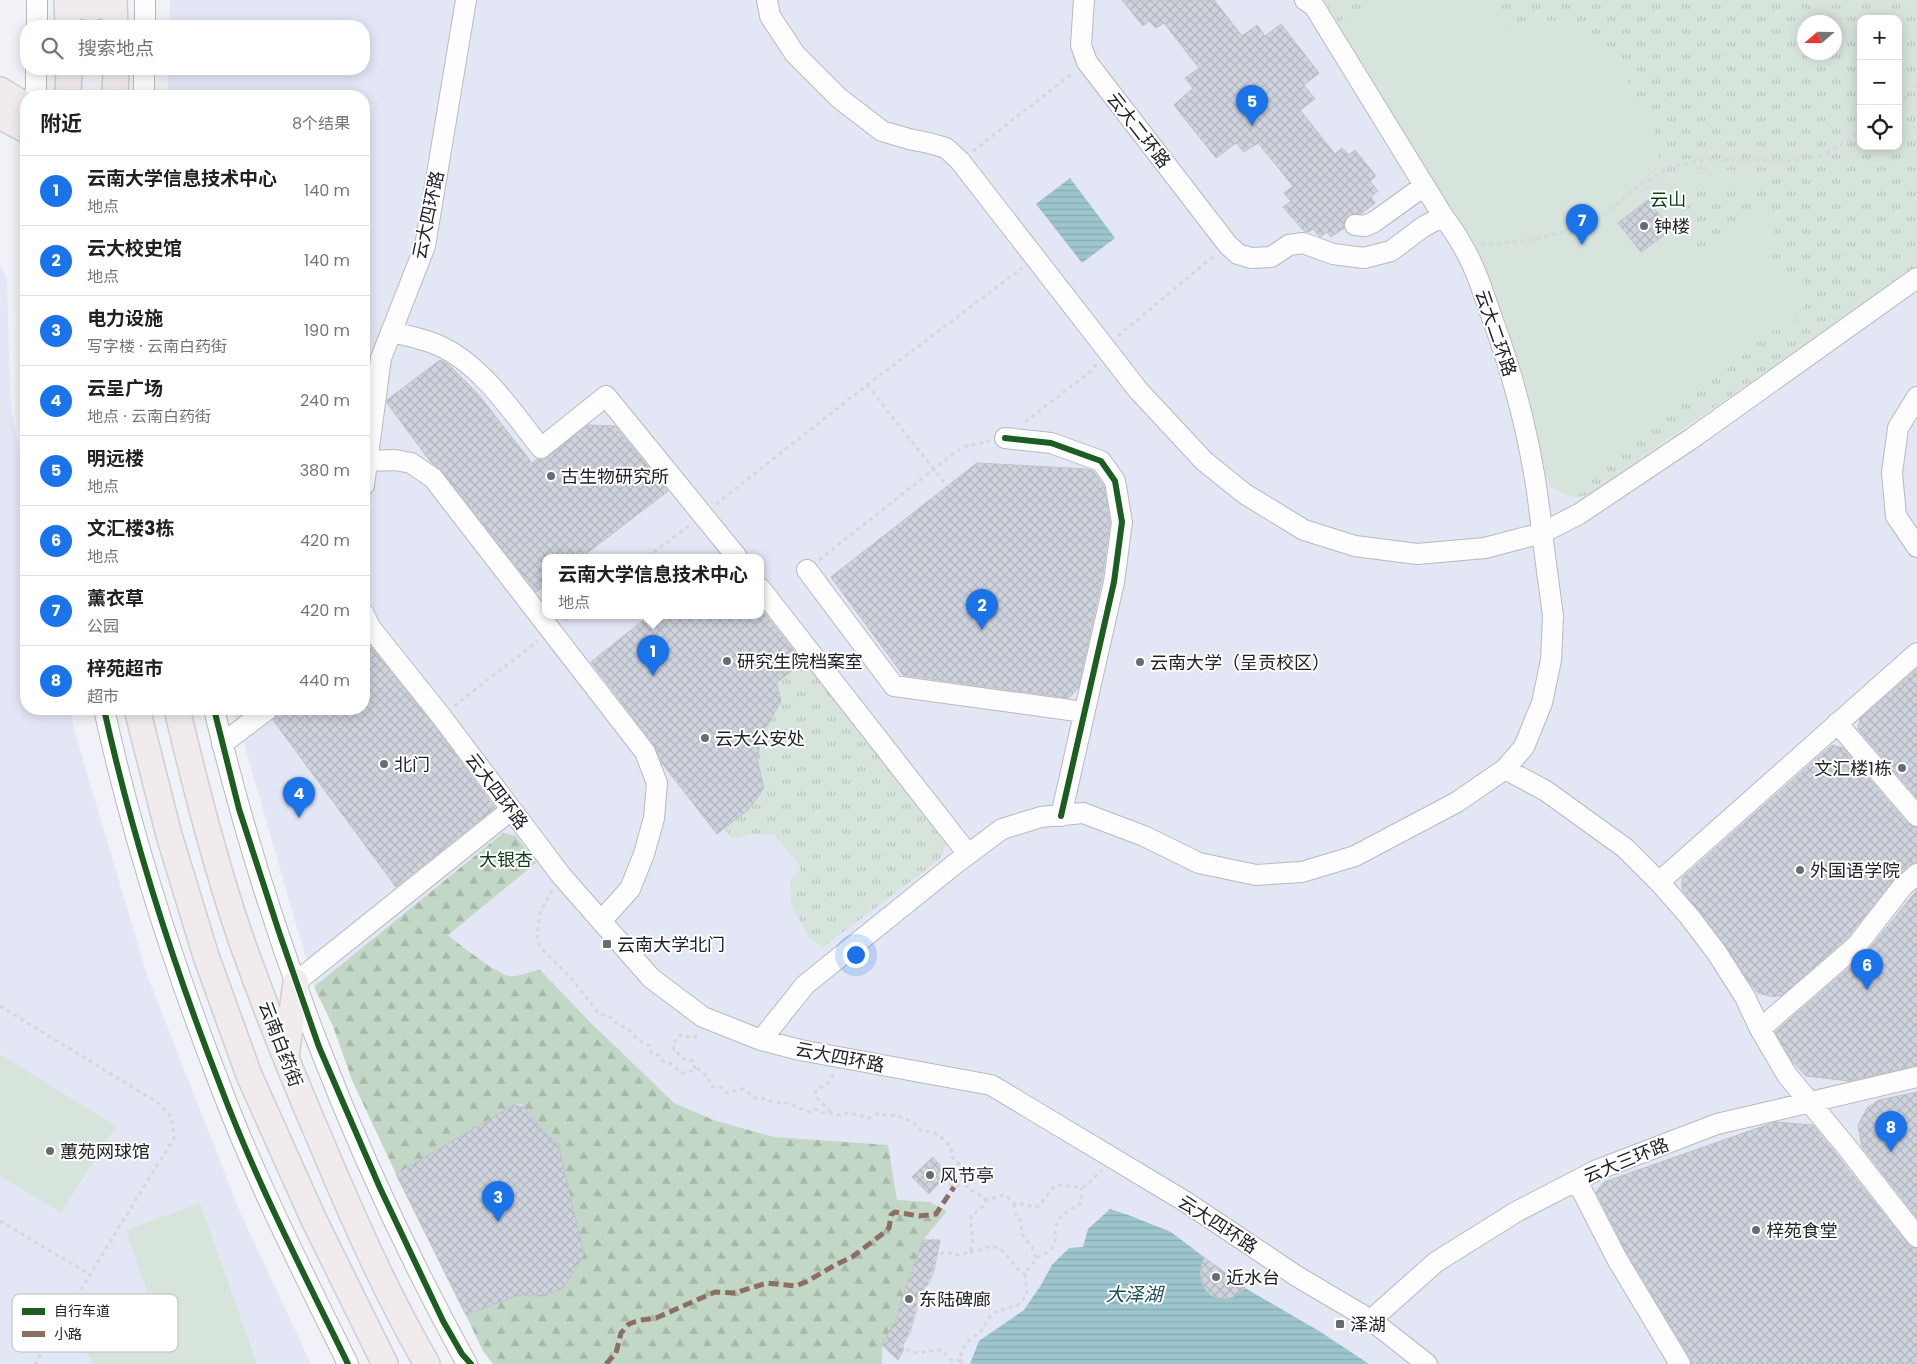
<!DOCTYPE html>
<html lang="zh">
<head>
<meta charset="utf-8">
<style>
	:root { --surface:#fff; --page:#f6f6f6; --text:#202124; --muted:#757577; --line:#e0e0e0; --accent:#1a73e8 }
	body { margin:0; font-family:Poppins,"Noto Sans SC",sans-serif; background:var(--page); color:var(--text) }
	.controls { position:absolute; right:15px; top:15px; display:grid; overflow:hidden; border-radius:10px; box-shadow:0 2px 12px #0003 }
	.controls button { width:45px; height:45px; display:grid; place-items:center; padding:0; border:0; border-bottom:1px solid var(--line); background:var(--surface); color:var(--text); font:25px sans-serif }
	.compass { position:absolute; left:1797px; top:15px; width:45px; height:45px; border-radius:50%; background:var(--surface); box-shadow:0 2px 12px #0003; rotate:250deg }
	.you { position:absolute; left:855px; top:954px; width:18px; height:18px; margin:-12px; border:4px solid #fff; border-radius:50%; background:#1a73e8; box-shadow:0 0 0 8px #1a73e833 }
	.badge { display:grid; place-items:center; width:32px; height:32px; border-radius:50%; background:var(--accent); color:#fff; font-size:16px; font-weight:700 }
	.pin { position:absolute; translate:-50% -41px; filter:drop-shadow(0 1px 2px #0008) }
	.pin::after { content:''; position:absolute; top:26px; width:18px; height:15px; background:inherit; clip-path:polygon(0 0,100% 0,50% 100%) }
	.popup { position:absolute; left:542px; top:554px; width:222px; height:65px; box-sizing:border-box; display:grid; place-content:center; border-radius:10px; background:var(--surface); filter:drop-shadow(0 1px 4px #0005); font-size:16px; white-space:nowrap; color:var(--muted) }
	.popup b { font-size:19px; color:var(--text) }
	.popup::after { content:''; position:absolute; left:50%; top:100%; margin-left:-10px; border:10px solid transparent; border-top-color:var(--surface) }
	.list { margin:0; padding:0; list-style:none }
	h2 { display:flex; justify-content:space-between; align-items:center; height:65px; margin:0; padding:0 20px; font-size:21px }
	h2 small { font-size:16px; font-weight:400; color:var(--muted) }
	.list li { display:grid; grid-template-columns:32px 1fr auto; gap:15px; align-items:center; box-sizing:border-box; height:70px; padding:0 20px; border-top:1px solid var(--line) }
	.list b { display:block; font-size:19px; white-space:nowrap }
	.list p { margin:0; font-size:16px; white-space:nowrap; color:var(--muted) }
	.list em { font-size:16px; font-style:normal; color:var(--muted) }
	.icon { flex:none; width:28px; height:28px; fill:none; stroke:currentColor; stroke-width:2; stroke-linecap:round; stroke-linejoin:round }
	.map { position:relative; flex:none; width:1917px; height:1364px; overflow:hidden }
	.search { position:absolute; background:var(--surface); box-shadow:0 2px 12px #0003; left:20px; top:20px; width:350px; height:55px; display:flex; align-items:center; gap:12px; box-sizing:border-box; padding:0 18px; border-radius:20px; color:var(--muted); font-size:19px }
	.panel { position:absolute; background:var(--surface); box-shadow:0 2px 12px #0003; left:20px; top:90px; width:350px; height:625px; border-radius:20px }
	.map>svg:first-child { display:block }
	.built { fill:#e3e7f5; fill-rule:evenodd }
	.grass { fill:url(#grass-tufts); fill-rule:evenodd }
	.forest { fill:url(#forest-firs) }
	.garden { fill:#d7e4db }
	.water { fill:url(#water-rules) }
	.building { fill:url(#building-cross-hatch); stroke:#c0c1c5 }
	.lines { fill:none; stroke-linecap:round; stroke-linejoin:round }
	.minor-casing { stroke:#b7b9bd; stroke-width:22 }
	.major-casing { stroke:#cdced1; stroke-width:28 }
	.path { stroke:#d6d7d9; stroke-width:3; stroke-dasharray:4 4; stroke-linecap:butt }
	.minor { stroke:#fdfdfe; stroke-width:20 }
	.major { stroke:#f1ebee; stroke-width:25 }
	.quiet { stroke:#8d6e63; stroke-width:5; stroke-dasharray:10 5; stroke-linecap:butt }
	.cycleway-casing { stroke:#fff; stroke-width:9 }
	.cycleway { stroke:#1b5e20; stroke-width:6 }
	.poi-dot { fill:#696b70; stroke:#fff; stroke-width:2 }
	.labels { text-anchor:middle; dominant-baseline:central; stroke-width:4; stroke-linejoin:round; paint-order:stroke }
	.street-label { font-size:18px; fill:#212227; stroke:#fff }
	.park-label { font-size:18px; fill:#083d10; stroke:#fff }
	.poi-label { font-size:18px; fill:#212227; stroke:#fff; text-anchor:start }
	.water-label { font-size:19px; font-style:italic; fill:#1e5058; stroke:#fff }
	.key { fill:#fff; stroke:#bcbdbe; stroke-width:1 }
	.key-label { font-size:14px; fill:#212227 }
</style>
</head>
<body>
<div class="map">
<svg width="1917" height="1364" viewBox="0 0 1917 1364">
	<defs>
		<pattern id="grass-tufts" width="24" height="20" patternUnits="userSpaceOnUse" patternTransform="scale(1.25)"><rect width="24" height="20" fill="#d7e4db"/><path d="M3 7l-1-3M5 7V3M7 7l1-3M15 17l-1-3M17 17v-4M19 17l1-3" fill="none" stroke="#b8c3bc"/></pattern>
		<pattern id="forest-firs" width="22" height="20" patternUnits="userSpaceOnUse" patternTransform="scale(1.25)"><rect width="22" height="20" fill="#c3d7c6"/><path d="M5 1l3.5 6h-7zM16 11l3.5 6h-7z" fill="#a7b8aa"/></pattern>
		<pattern id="water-rules" width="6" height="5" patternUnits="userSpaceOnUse" patternTransform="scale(1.25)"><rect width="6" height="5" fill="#9dc5ce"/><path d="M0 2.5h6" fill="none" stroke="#87a9b1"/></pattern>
		<pattern id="building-cross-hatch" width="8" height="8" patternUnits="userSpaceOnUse" patternTransform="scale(1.25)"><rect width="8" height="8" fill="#cfd3dd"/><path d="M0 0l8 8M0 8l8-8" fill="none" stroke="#b1b5be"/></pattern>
	</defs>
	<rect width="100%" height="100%" fill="#f0f2f8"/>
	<path class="built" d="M170,0H1917V1364H493L483,1351L396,1174L352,1080L333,1026L314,987L234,709H364V96H168V69H364V26H169ZM1861,19H1898V146H1861ZM1804,22H1834V52H1804ZM546,557H760V615H546Z
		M0,265L7,278L11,411L26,478V709H70L74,729L146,972L240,1212L311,1364H0Z"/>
	<path class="grass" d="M1324,0H1917V267L1587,495L1575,498L1550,487L1500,306L1470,250L1446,201ZM1861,19H1898V146H1861ZM1804,22H1834V52H1804Z
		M805,660L937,828L946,844L940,859L822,948L808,936L791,905L790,881L801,870C795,856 783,847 774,835C767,835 760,833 753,834C740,835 734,845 725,829L749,809L764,788L757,759L762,735L781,701L776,683Z"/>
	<path class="forest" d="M503,833L516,836L536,863L448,935C457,943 500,976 510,976C520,977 530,971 540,970L590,1022L674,1103L716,1121L774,1137L888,1145L897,1200L929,1202L947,1211L923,1240L901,1301L897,1318L882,1345V1364H493L483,1351L466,1315L518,1295H548L564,1287L584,1254L558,1144L544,1131L521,1104L514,1105L396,1174L352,1080L333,1026L314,987Z"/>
	<path class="garden" d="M1382,0H1483L1520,42L1540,20L1561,21L1627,73L1631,109L1652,117L1660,165L1669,178L1691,168L1766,172L1748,191C1715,181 1707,179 1684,207L1694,214L1696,234L1691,241L1704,252L1738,225L1774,210V232L1765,257L1780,269L1803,281L1809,297L1801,312L1789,326L1754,337L1723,374L1698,380L1674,409L1651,417L1641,426L1633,436L1619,448L1605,454L1594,471L1591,486L1575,498L1550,487L1500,306L1470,250L1446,201L1339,24L1343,17L1357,21L1382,9Z
		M0,1054L116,1126L61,1213L0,1176Z
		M200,1203L257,1364H92L79,1328L151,1303L126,1230Z"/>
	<path class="water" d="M1070,178L1115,238L1082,263L1036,204Z
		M1110,1209L1131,1216L1171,1232L1204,1257C1193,1291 1215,1311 1245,1288L1319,1331L1369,1364H970L979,1341L1024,1310L1041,1285L1052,1265L1069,1248L1083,1247L1088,1229Z"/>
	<path class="building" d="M1122,0H1214L1242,36L1257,25L1265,36L1281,24L1319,73L1304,85L1315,99L1300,110L1335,154L1342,148L1349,155L1355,150L1376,176L1370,181L1378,191L1371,197L1375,203L1361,214H1350L1345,218L1344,228L1331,237L1327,232L1320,237L1313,229L1309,232L1304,231L1283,207L1291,201L1284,193L1293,186L1258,143L1244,152L1236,143L1216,158L1174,105L1193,88L1185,78L1199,68L1164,23L1156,28L1149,21L1143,26Z
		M1648,200L1671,230L1641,252L1618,223Z
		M440,360L448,364L478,394L532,463L537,459L543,460L548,457L588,425L615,426L668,491L582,557H546V585L536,592L442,471L430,461L387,403V400Z
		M977,463L1087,469L1093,471L1104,486L1110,522L1102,580L1078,688L1069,698L903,675L831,577Z
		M760,608L803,662L776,683L781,701L762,735L757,759L764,788L749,809L717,834L661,762L654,745L591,662L650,615H760Z
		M364,638L432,723L495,808L396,887L273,720L283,709H364Z
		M1917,669V798L1858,729L1860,719Z
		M1832,745L1843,748L1908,824L1917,828V862L1909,865L1894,879L1848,937L1782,995L1773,997L1758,993L1750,983L1726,946L1682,890V878Z
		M1917,890V1065L1849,1081L1806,1076L1792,1061L1775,1032L1865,954Z
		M1917,1092V1218L1862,1147L1858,1125L1867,1108L1879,1100Z
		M514,1105L523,1107L544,1131L558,1144L584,1254L564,1287L548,1295H518L466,1315L396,1174Z
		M1775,1122L1813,1125L1908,1244L1917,1249V1364H1692L1690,1358L1627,1253L1596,1192L1604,1182Z
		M933,1157L947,1174L929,1194L912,1177Z
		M923,1240H940L934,1270L928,1284L917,1297L916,1311L910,1332L902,1346L904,1349L898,1360L882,1345L897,1318L901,1301Z
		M1204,1257L1245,1288L1234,1297L1223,1299L1210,1295L1202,1284L1200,1270Z"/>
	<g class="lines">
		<g class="minor-casing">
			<path id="minor" d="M1084,0L1081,45L1087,62L1228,245L1238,254L1251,258L1271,257L1289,245L1303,243L1333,254L1364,258L1391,251L1423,227L1443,216C1450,226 1457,235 1462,245C1475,266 1483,292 1491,315C1517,385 1535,459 1542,533L1579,514L1691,439L1917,278
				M1305,0L1314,6L1443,216
				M37,26V0
				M145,26V0
				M36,96V69
				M144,96V69
				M1355,225L1365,226L1374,222L1424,186
				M392,332C408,336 425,339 440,346C482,365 513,413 541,448L606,396L737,557
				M1917,397L1898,428L1892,473L1896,516L1917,547
				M1005,438L1051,443L1101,461L1115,481L1122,522L1114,582L1061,816
				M366,461L395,460L411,463L433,478L645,752L657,783L654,818L644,854L630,889L601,921
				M364,485L381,358L425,246L466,0
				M807,570L894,686L1084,712
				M760,588L968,854
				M364,614L370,627L441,716L560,874L651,978L703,1017L761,1040L800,1050L991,1085L1186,1202L1298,1277L1371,1320L1427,1364
				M104,709C132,836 173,964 220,1085C256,1181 303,1272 348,1364
				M214,709C268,936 354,1159 467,1364
				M1837,723L1917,816
				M222,744L268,709
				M1505,769L1546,791L1625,848L1659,882L1689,916L1717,953L1745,997L1760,1029L1787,1075L1845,1145L1917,1237
				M1659,882L1917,653
				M296,982L511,810
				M1760,1029L1857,945L1903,886L1917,874
				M761,1040L805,985L955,864L1002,829L1041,817L1083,813L1144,836L1199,863L1256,875L1302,872L1355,856L1457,802L1505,769L1524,747L1542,703L1551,660L1553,616L1542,533L1485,548L1417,554L1355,546L1304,530L1245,494L1204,461L1138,390L960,161L946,148L929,143L909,139L882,131L839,98L795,54L770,16L767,0
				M1577,1181L1617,1259L1680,1364
				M1371,1320L1436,1262L1516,1212L1597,1170L1717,1124L1917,1077"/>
		</g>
		<g class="major-casing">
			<path id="major" d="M67,0L68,26
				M73,0C82,10 99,10 108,0
				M114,0L115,26
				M0,90L26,106
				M68,96L69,69
				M115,96L116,69
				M0,116L26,130
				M137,709L169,835L206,956L249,1075L314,1220L385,1364
				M177,709C196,788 216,868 243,945C267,1012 293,1077 321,1142C353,1218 386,1293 427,1364
				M286,1057L296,982"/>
		</g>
		<path class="path" d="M1898,105L1913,90L1917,80
			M973,151L1074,72
			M1481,245L1538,239L1591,224L1643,183L1673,166L1708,159L1793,161L1820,156L1831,151L1861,131
			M1118,336L1215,255
			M867,385L947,486
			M1025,422L1091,371L1096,364
			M716,504L867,385L1022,268
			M647,557L690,525
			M819,560L962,447L990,441
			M564,620L572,615
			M454,706L538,641
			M552,890L540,913L537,938L541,948L571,978L599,1014L613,1018L615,1022L629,1030L638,1040L649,1045L652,1054L658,1055L663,1061L672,1064L678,1070L683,1073L698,1069L707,1076L712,1087H721L727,1093L743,1089L755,1098C762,1097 767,1100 774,1102C779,1103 782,1102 787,1103C794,1106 801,1109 809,1112L815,1109L822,1113L829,1112L838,1115L850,1113L869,1118L877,1114L899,1116L914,1123L920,1130L934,1133L940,1136L951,1147L952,1157L960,1165L965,1183L969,1189L985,1198L986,1201
			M0,1006L160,1104C172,1116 173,1121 174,1138L35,1364
			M695,1069L693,1061L681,1058L676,1050H674L673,1043L678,1039L680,1035L693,1038L699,1034
			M829,1112V1109L817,1098L815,1093L818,1088L825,1086L835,1073
			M942,1180L954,1187L965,1183
			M1014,1204L1017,1217L1021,1221L1022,1234L1032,1247L1036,1259
			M0,1221L89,1274
			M970,1252C978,1252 987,1245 994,1247C1009,1250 1012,1269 1025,1273
			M961,1360C950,1362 949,1358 942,1350L912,1353L902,1346L910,1332L916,1311L917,1297L928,1284L934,1270L937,1256L945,1252L959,1255L970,1252C976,1239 969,1228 971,1215L980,1210L986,1201L1003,1195L1007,1196L1014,1204C1023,1202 1030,1208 1039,1206L1053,1188L1060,1185L1078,1187L1086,1186L1102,1170
			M962,1364L961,1353L966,1343L982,1330L992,1313L1018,1305L1023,1300L1027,1292L1025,1273C1029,1268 1033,1262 1038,1258C1043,1253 1050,1252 1053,1246C1057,1240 1054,1233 1056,1226C1059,1213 1072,1210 1081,1203L1082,1187"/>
		<use href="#minor" class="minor"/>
		<use href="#major" class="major"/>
		<path class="quiet" d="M606,1364L616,1353L621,1333L629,1324L640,1320L656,1318L715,1292L735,1293L767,1283L796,1286L808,1281L835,1265L852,1257L885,1232L889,1228L891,1215L895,1212L919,1216L936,1214L954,1187"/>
		<g class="cycleway-casing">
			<path id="cycleway" d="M1005,438L1051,443L1101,461L1115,481L1122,522L1114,582L1061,816
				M104,709C132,836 173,964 220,1085C256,1181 303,1272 348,1364
				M214,709L239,809L279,932L319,1047L380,1188L443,1321L462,1354L471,1364"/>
		</g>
		<use href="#cycleway" class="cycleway"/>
	</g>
	<g class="poi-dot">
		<circle cx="1644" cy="226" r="5"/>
		<circle cx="551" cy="476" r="5"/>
		<circle cx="727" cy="661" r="5"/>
		<circle cx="1140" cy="662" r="5"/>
		<circle cx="705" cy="738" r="5"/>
		<circle cx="384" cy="764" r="5"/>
		<circle cx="1902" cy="768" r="5"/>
		<circle cx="1800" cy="870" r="5"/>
		<rect x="602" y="939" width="10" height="10" rx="2.5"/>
		<circle cx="50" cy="1151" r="5"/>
		<circle cx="930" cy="1175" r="5"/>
		<circle cx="1756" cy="1230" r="5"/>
		<circle cx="1216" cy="1277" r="5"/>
		<circle cx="909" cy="1299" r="5"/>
		<rect x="1335" y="1319" width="10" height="10" rx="2.5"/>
	</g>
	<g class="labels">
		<g class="street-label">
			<text transform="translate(1139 130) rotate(52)">云大二环路</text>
			<text transform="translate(428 215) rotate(-78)">云大四环路</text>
			<text transform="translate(1496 333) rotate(71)">云大二环路</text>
			<text transform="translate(497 791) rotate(53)">云大四环路</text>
			<text transform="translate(281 1044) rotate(69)">云南白药街</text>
			<text transform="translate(840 1057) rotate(11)">云大四环路</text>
			<text transform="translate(1626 1160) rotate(-22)">云大三环路</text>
			<text transform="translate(1218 1224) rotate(33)">云大四环路</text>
		</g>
		<g class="park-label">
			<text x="1668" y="199">云山</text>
			<text x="506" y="859">大银杏</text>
		</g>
		<g class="poi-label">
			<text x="1654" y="226">钟楼</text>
			<text x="561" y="476">古生物研究所</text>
			<text x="737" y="661">研究生院档案室</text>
			<text x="1150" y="662">云南大学（呈贡校区）</text>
			<text x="715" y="738">云大公安处</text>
			<text x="394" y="764">北门</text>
			<text x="1892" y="768" text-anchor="end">文汇楼1栋</text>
			<text x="1810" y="870">外国语学院</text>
			<text x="617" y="944">云南大学北门</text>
			<text x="60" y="1151">蕙苑网球馆</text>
			<text x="940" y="1175">风节亭</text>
			<text x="1766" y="1230">梓苑食堂</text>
			<text x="1226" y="1277">近水台</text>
			<text x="919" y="1299">东陆碑廊</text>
			<text x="1350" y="1324">泽湖</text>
		</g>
		<g class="water-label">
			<text x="1134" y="1294">大泽湖</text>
		</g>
	</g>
	<rect x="12" y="1294" width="166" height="58" rx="8" class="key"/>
	<rect x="22" y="1308" width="23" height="7" fill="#1b5e20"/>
	<rect x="22" y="1331" width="23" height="6" fill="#8d6e63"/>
	<g class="key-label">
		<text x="54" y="1316">自行车道</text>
		<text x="54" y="1339">小路</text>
	</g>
</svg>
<div class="controls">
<button>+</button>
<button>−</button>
<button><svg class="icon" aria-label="locate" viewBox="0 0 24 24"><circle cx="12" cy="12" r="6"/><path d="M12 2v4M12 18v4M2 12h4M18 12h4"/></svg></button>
</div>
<svg class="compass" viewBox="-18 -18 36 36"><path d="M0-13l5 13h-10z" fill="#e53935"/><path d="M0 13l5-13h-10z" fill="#757577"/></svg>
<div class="you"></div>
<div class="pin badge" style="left:653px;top:676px">1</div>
<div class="popup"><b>云南大学信息技术中心</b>地点</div>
<div class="pin badge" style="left:982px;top:630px">2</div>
<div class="pin badge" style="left:498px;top:1222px">3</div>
<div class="pin badge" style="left:299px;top:818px">4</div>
<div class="pin badge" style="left:1252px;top:126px">5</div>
<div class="pin badge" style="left:1867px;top:990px">6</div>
<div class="pin badge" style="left:1582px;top:245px">7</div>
<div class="pin badge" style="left:1891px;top:1152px">8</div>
<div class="search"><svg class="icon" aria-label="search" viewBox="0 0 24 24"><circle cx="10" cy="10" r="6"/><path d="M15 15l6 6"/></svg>搜索地点</div>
<section class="panel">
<h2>附近<small>8个结果</small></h2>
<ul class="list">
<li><span class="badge">1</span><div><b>云南大学信息技术中心</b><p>地点</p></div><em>140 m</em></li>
<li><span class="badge">2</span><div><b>云大校史馆</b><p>地点</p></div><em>140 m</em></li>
<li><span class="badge">3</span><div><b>电力设施</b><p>写字楼 · 云南白药街</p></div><em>190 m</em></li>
<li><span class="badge">4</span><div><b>云呈广场</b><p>地点 · 云南白药街</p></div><em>240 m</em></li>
<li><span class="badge">5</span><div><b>明远楼</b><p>地点</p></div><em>380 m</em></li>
<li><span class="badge">6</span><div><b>文汇楼3栋</b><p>地点</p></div><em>420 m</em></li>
<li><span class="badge">7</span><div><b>薰衣草</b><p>公园</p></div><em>420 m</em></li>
<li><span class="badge">8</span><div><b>梓苑超市</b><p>超市</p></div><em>440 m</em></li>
</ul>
</section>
</div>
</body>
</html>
